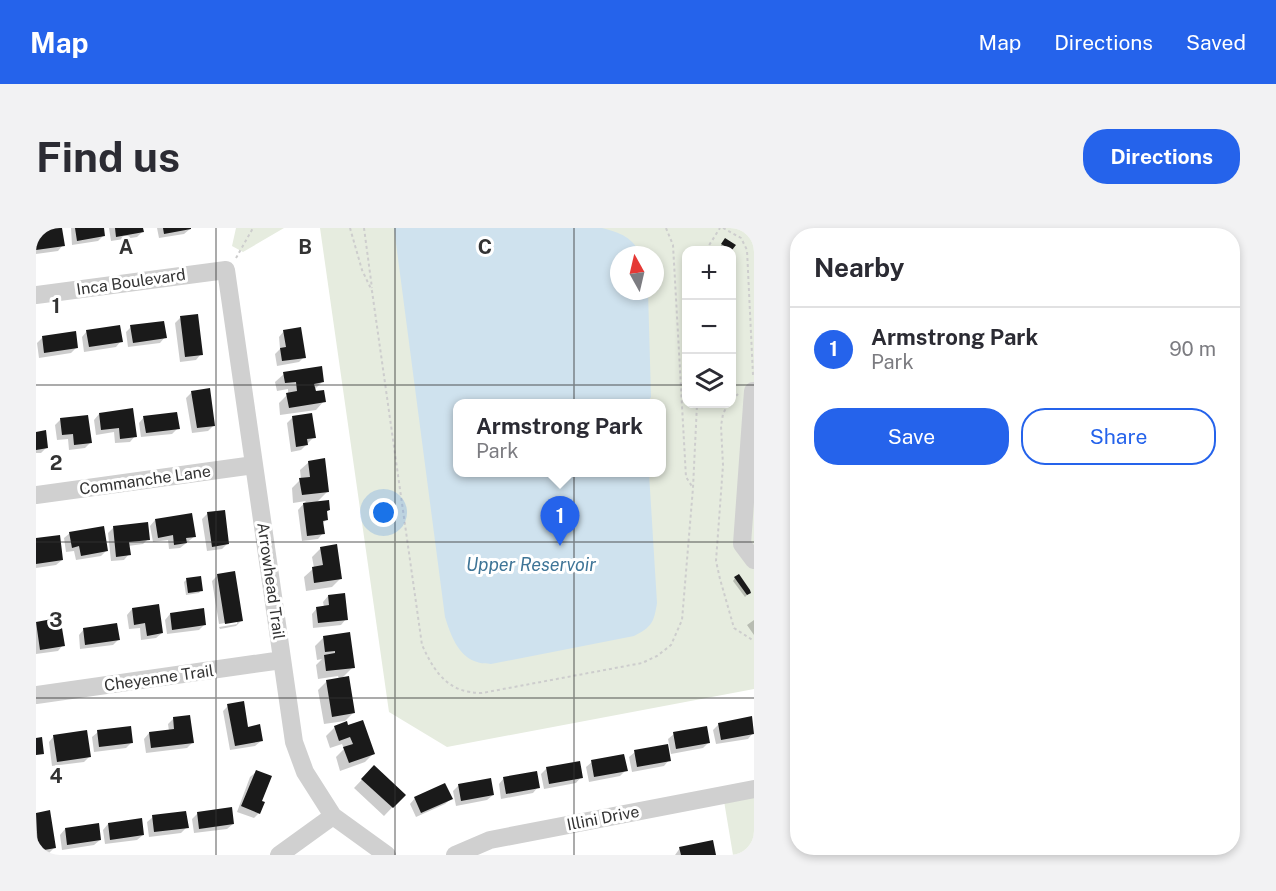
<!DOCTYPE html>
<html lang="en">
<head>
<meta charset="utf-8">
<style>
	:root { --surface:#fff; --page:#f2f2f3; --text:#2b2b33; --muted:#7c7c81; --line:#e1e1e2; --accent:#2563eb }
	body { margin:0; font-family:"Public Sans",sans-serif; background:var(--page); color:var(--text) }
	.controls { position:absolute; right:18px; top:18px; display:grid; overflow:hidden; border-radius:12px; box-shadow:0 3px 9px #0003 }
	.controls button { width:54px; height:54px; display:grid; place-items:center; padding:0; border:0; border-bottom:2px solid var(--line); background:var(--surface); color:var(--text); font:30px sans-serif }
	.compass { position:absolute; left:574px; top:18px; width:54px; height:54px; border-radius:50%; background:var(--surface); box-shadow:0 3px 9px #0003; rotate:352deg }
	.you { position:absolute; left:348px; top:285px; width:21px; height:21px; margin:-15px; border:4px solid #fff; border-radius:50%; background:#1a73e8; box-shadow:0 0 0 9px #1a73e833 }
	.badge { display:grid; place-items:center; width:39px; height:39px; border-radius:50%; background:var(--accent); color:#fff; font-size:20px; font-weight:700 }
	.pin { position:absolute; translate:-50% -50px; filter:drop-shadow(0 2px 3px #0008) }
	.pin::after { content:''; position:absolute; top:32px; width:21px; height:18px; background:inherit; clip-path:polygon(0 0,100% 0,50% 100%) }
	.popup { position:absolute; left:417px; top:171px; width:213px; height:78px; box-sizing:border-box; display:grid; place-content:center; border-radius:12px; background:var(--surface); filter:drop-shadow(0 2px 4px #0005); font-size:20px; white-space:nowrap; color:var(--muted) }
	.popup b { font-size:22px; color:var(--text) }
	.popup::after { content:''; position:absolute; left:50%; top:100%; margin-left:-12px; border:12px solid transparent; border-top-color:var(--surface) }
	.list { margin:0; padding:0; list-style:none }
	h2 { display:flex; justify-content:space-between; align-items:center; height:78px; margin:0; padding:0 24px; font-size:26px }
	h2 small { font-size:20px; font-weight:400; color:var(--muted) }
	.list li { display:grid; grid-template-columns:39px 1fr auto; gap:18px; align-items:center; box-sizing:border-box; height:84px; padding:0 24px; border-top:2px solid var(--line) }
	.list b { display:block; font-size:22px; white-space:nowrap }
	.list p { margin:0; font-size:20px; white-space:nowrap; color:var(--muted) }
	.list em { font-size:20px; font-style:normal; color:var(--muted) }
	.actions { display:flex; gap:12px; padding:18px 24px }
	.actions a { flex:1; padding:14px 0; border:2px solid var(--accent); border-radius:24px; text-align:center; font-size:21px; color:var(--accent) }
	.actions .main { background:var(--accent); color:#fff }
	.icon { flex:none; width:33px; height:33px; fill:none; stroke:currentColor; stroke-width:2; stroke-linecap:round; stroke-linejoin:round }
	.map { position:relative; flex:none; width:718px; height:627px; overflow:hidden; border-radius:24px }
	header { display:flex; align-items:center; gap:36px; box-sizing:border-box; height:84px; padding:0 30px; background:var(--accent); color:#fff }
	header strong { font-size:28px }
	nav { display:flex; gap:33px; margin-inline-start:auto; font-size:21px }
	.intro { display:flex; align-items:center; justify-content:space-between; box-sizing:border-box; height:144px; padding:0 36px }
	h1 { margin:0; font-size:42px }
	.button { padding:15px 27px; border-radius:24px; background:var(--accent); color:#fff; font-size:21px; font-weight:700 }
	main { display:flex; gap:36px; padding:0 36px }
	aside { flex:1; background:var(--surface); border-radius:24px; box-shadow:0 3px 9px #0003 }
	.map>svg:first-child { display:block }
	.green { fill:#e6ecdf; fill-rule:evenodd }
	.water { fill:#cfe2ee }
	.shadow { fill:#0003 }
	.building { fill:#1a1a1a }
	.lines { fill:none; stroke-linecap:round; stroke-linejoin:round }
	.path { stroke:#cdcdcd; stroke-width:2; stroke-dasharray:3 3; stroke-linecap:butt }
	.minor { stroke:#d0d0d0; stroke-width:18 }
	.grid { fill:none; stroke:#333; stroke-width:1.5; stroke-opacity:0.55 }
	.labels { text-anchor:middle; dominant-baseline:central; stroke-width:6; stroke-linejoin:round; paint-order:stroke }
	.street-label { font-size:16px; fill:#333; stroke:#fff }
	.water-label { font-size:18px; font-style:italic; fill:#3f7597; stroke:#fff }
	.grid-label { font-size:20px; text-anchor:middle; font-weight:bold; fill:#333; stroke:#fff; stroke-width:6; stroke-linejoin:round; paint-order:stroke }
</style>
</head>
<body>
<header>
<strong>Map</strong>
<nav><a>Map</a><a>Directions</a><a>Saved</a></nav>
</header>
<div class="intro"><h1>Find us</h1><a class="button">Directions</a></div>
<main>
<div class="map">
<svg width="718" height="627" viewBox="0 0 718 627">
	<rect width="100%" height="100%" fill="#fff"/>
	<path class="green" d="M200,0H248L207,24L196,18Z
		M284,0H718V461L411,519L353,484ZM650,22H696V176H650ZM583,27H619V63H583ZM422,176H626V244H422Z
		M718,561V627H697L687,567Z"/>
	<path class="water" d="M358,0H566C587,6 594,8 606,27H583V63H612L615,169L610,176H422V244L613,245L621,375C618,394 616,399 598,408L455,436C451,435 445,436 441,434C422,429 414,405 409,389Z"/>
	<path class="shadow" d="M10,0H25L27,17L22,23L0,26V5L6,4Z
		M35,0H66L67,8L62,13L36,17Z
		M73,0H106V4L101,9L75,13Z
		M121,0H154V1L148,6L123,10Z
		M687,14L697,18L694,22H689L684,19Z
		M144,90L165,126L160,132L144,134L139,95Z
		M95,99L129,109L124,115L92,119L90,104Z
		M51,103L85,113L80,119L48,124L46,109Z
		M248,103L268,129L263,134L241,138L239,126L244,121L243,109Z
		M6,110L40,120L35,125L3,130L1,115Z
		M248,146L287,153L278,162L288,173L280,182L244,187L243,175L252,166V161L241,163L239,154Z
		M156,164L178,197L172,203L156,205L150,170Z
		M63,186L99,208L94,214L79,215L78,204L60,207L58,192Z
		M108,189L142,200L136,206L105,209L103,195Z
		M256,190L278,209L265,222L255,224L251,195Z
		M25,191L54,215L49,220L33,222L32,211L21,212L19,197Z
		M0,205L11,219L5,225H0Z
		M273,234L292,263L280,275L293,282L289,285L290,292L286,296L287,305L282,311L266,313L262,282L270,273L257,275L256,260L265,251L264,242Z
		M172,285L191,316L186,321L171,323L166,291Z
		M119,292L159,308L144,320L133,321L132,312L117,314L114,298Z
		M77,300L112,311L107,316L92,318L93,326L88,332L75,333L72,305Z
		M34,305L70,323L65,328L40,332L38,323L30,324L28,310Z
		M0,311L26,332L20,337L0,340Z
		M285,320L304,351L296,359L270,363L268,349L278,340L276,329Z
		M182,347L205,393L200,398L184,401L183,399L201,396V393L183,396L176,353Z
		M699,350L713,365L709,369L697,353Z
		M150,352L165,362L163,365L150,367L148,354Z
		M292,368L310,391L305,397L277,400L276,386L281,380L288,379L287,374Z
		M96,381L126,405L120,410L105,412L104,400L93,401L91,387Z
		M134,386L168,397L163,402L131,406L129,392Z
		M718,392V407L711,397Z
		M15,393L16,403L27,417L22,423L0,426V396Z
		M48,401L82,412L77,417L44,421L43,407Z
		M288,409L317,439L305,451L318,484L309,493L288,496L282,462L291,453L303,451L302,448L282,451L280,437L286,431L281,432L279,418Z
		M192,478L211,500L225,513L219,518L194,522L187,483Z
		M138,490L156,515L151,520L110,525L108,511L113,505L133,503L132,496Z
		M310,495L337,526L329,534L304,543L300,529L308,521L306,516L294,520L290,508L299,499Z
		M683,496L717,505L712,511L680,516L677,502Z
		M62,504L96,514L90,520L58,524L56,509Z
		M638,506L672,515L667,520L635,526L632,511Z
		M18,508L53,529L48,534L16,538L13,514Z
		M599,524L633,532L628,538L596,544L593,529Z
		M556,534L590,542L584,548L553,554L550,539Z
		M338,539L368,567L348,588L318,560Z
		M511,540L545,549L540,555L508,561L505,546Z
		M220,544L224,574L223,585L218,590L201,584L214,549Z
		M468,550L502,559L497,565L465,571L463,556Z
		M422,558L457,567L451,572L420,578L417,563Z
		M379,570L415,571L409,576L380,589L374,576Z
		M13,584L18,620L13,625L0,627V586Z
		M162,585L197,596L191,601L158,605L156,591Z
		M117,589L151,599L145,605L113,609L111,594Z
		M72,596L107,607L101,612L69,616L67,602Z
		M29,601L64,612L58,617L26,622L24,607Z
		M644,620L679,627H639Z"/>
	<path class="building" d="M10,0H26L29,18L0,22V3L10,2Z
		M39,0H68L69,8L41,13Z
		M79,0H107L108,4L80,9Z
		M127,0H155V1L128,6Z
		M689,10L700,17L696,22L685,16Z
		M162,86L167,127L149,129L144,88Z
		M128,93L131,110L97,115L94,97Z
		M84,97L87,114L53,119L50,102Z
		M265,99L270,130L246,133L244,120L250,119L247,102Z
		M40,103L42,120L8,125L6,108Z
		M286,138L288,154L278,156L280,163L288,162L290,174L253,180L250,165L261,163L260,154L249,155L247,144Z
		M174,160L179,198L161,200L155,163Z
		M97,180L101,209L84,211L83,200L65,202L63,185Z
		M141,184L144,201L110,205L107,188Z
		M276,185L280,210L271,211L272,217L260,219L256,188Z
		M52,187L56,215L38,217L37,206L26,207L24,190Z
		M10,202L12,220L0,222V204Z
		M289,230L293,264L266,267L263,250L274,249L272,233Z
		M293,272L294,282L291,283L292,292L287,293L289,306L271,308L267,275Z
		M189,282L193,316L176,319L171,284Z
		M156,285L160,309L150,310L151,315L138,317L137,307L122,310L119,291Z
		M112,294L114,312L93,314L95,327L80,329L77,298Z
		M68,298L72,323L45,328L43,318L36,320L33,304Z
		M24,307L27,332L0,336V310Z
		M301,316L306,351L278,355L276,339L287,337L284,319Z
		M199,343L207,393L189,396L181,346Z
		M703,346L714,362L715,365L711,367L698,349Z
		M165,348L167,363L152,365L150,350Z
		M309,365L312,392L282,395L280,379L293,377L292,367Z
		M123,376L127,405L111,408L109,395L98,397L96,380Z
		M168,380L170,397L136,402L134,385Z
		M16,391L17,401L26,400L29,418L4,422L0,394Z
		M81,395L84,412L49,417L47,400Z
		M314,404L319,440L290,443L288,427L299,425V423L289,424L287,408Z
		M313,448L319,485L296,489L290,452Z
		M208,473L212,499L224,496L227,513L199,518L191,476Z
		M154,487L158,515L115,520L113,504L138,501L137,489Z
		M716,488L718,506L685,512L682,495Z
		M327,492L339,526L313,535L307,519L317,516L314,509L303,513L298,498L311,493L312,497Z
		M95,498L97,515L63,519L61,502Z
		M671,498L674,515L640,521L637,504Z
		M51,502L55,529L21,534L17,507Z
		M6,509L8,526L0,527V510Z
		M632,516L635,533L601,539L598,522Z
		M588,526L592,543L558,549L555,532Z
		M544,533L547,550L513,556L510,539Z
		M338,537L370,567L357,580L325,551Z
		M220,542L236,548L226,573L229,574L224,586L205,578Z
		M501,543L504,560L470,566L467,549Z
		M455,550L458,567L425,573L422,556Z
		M409,555L417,571L385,585L378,569Z
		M196,579L198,596L163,601L161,584Z
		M14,582L20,620L2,623L0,585Z
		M150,583L153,600L118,604L116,587Z
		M106,590L108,607L74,612L72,595Z
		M63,595L65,612L31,617L29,600Z
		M677,612L680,627H645L643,619Z"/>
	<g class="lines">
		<path class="path" d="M314,0L326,42L336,63L386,417C399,445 412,465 446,465L606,435L621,428L635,417L646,392L657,260L661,176
			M328,0L336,60
			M630,0L637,17L650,249L657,260
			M687,0L705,10L711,22L717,147
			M670,22L684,0
			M200,30L217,0
			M696,172L702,166
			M692,176L687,186L685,198L687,237L680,333L684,351L698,400L718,413"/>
		<path class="minor" d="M0,67L190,42L258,514L269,544L297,588L351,627
			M717,163L706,316L718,332
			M0,267L218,237
			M0,467L246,432
			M243,627L297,588
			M419,627L454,612L718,561"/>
	</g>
	<path class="grid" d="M180,0V627M359,0V627M538,0V627M0,157H650M696,157H718M0,314H718M0,470H718"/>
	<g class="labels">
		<g class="street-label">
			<text transform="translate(95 54) rotate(-8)">Inca Boulevard</text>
			<text transform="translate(109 252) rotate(-8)">Commanche Lane</text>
			<text transform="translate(235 353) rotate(82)">Arrowhead Trail</text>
			<text transform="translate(123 450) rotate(-8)">Cheyenne Trail</text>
			<text transform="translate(567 590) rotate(-11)">Illini Drive</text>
		</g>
		<g class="water-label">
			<text x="495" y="336">Upper Reservoir</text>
		</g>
	</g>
	<g class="grid-label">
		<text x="90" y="26">A</text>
		<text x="269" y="26">B</text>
		<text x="449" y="26">C</text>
		<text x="20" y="85">1</text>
		<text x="20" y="242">2</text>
		<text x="20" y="399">3</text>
		<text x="20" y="555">4</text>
	</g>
</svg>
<div class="controls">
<button>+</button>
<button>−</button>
<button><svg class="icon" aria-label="layers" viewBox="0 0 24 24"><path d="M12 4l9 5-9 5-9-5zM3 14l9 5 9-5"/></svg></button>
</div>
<svg class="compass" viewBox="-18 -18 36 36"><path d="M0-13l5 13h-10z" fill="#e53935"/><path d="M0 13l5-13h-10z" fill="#7c7c81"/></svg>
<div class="you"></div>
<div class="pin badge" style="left:524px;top:318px">1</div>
<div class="popup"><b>Armstrong Park</b>Park</div>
</div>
<aside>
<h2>Nearby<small></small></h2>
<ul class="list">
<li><span class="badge">1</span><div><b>Armstrong Park</b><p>Park</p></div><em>90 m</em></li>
</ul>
<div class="actions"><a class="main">Save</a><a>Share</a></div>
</aside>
</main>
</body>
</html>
